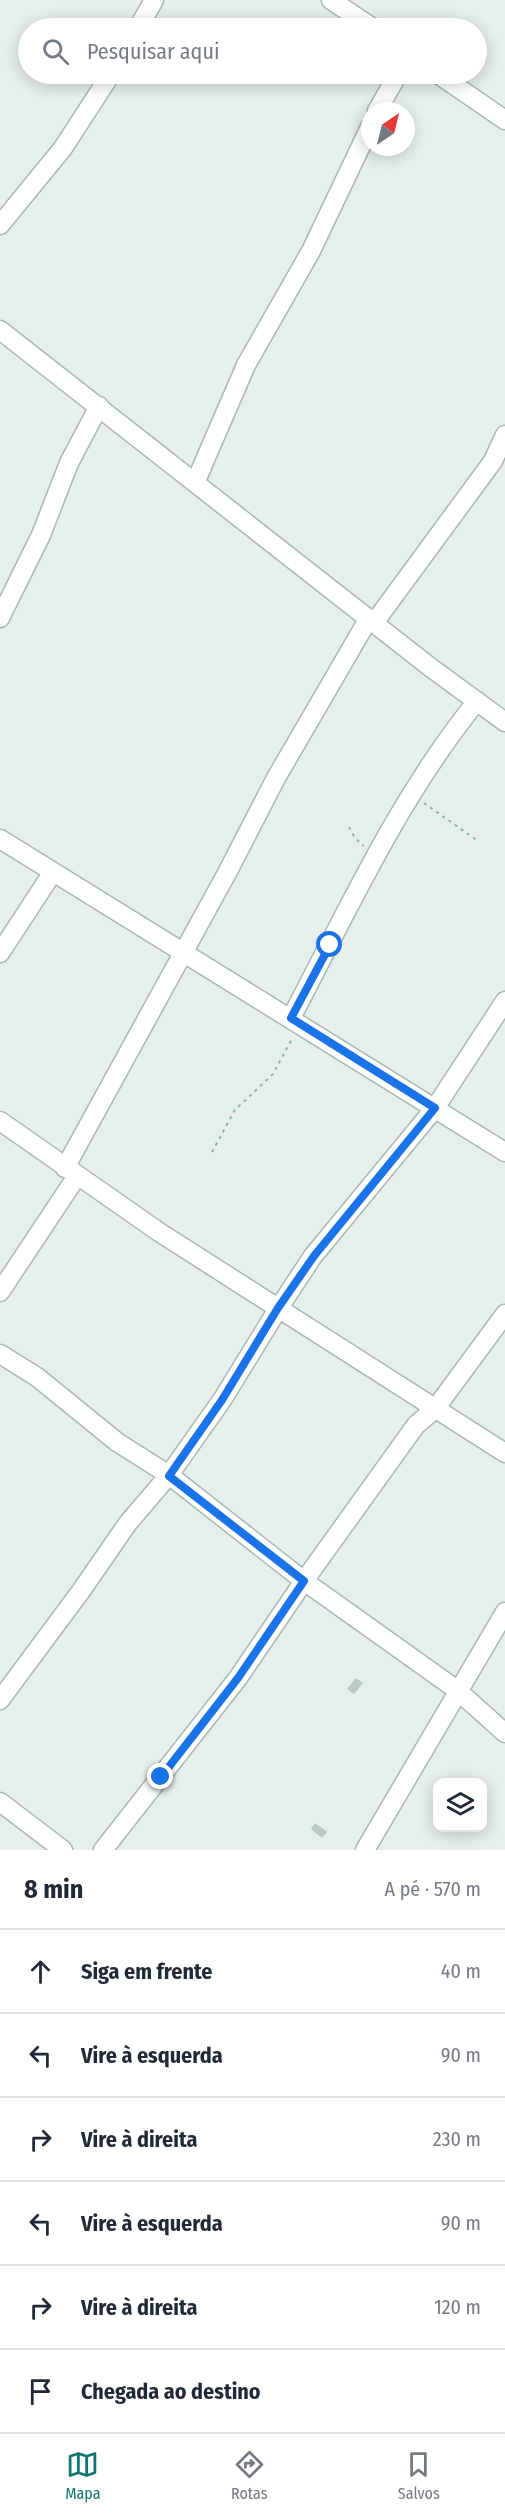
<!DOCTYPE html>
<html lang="pt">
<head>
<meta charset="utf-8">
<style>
	:root { --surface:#fff; --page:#f2f2f3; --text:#1f2937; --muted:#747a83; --line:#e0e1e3; --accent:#0f766e }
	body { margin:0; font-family:"Fira Sans Condensed",sans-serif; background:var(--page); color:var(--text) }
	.controls { position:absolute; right:18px; bottom:18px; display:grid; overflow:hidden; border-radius:12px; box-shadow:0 3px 15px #0003 }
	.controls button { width:54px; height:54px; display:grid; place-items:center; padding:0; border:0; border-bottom:2px solid var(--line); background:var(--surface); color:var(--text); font:30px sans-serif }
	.compass { position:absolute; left:361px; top:102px; width:54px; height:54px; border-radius:50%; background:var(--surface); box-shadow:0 3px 15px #0003; rotate:35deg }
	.stop { position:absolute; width:18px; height:18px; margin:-14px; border:4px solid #1a73e8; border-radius:50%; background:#fff }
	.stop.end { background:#1a73e8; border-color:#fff; box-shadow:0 2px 6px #0008 }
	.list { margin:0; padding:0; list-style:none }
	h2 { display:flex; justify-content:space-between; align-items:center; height:78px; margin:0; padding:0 24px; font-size:26px }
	h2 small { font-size:20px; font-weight:400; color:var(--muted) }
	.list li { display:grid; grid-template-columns:39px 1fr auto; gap:18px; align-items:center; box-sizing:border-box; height:84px; padding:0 24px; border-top:2px solid var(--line) }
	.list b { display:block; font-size:22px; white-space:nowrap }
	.list em { font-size:20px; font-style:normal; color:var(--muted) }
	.icon { flex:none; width:33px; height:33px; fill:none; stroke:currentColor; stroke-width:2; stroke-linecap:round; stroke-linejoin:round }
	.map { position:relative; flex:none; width:505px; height:1850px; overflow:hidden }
	.search { position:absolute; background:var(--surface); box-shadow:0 3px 15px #0003; left:18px; right:18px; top:18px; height:66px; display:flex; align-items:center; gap:15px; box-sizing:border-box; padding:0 21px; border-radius:33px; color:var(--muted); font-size:22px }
	.sheet { height:582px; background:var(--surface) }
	nav { display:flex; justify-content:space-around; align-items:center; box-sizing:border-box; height:84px; border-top:2px solid var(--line); background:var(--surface); font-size:16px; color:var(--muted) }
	nav a { display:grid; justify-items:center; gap:3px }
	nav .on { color:var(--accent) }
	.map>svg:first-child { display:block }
	.building { fill:#bbcac4; stroke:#b8c9c2; stroke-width:1.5 }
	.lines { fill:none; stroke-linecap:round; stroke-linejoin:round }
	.minor-casing { stroke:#a8b8b2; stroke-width:21 }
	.path { stroke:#86b3a5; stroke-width:2; stroke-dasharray:3 4.5; stroke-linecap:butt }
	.minor { stroke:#fff; stroke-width:18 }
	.route { stroke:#1a73e8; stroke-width:8 }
</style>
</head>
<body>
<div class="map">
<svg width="505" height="1850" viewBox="0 0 505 1850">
	<rect width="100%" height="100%" fill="#e6efeb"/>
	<path class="building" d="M356,1679L362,1683L354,1693L348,1689Z
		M315,1824L326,1832L322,1837L312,1829Z"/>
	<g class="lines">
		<g class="minor-casing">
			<path id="minor" d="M331,0L373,28
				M138,28L154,0
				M438,74L505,120
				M377,111L398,74
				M0,225L63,148L111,74
				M0,330L430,667L505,722
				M195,483L246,365L311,251L370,127
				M0,618L41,535L69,463L99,406
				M374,623L493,461L505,435
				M0,839L505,1152
				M0,953L53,872
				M291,1018C348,910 399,797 477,701
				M0,1121L159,1232L505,1453
				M65,1168L227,873L276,778L369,618
				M0,1292L77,1176
				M0,1354L37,1377L117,1442L169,1475L304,1581L457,1690L505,1733
				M0,1700L81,1591L128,1523L169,1475L222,1400L278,1309L313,1256L435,1108L505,1001
				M0,1802L63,1850
				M103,1850L238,1678L304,1581L416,1425L435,1409L505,1314
				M365,1850L505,1612"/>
		</g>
		<path class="path" d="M424,803L478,841
			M349,827L355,838L364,846
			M212,1152L235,1110L273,1074L293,1037"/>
		<use href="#minor" class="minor"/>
	</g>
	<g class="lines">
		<path class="route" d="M161,1777L238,1678L304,1581L169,1476L222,1400L278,1308L314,1256L435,1108L291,1018L330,945"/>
	</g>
</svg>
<div class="controls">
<button><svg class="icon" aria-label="layers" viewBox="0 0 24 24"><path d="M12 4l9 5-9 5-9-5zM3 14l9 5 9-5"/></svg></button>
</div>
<svg class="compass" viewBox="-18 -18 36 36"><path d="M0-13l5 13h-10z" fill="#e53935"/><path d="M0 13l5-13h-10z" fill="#747a83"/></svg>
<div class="stop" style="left:330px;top:945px"></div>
<div class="stop end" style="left:161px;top:1777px"></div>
<div class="search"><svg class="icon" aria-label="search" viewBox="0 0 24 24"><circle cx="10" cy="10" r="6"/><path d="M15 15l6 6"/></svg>Pesquisar aqui</div>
</div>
<section class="sheet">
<h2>8 min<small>A pé · 570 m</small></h2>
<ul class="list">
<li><svg class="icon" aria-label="ahead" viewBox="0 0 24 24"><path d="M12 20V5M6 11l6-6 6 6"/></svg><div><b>Siga em frente</b></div><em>40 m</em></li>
<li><svg class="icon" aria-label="left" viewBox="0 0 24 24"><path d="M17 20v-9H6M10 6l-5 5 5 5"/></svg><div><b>Vire à esquerda</b></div><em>90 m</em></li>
<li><svg class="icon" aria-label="right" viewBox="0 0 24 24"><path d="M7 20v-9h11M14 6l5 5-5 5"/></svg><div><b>Vire à direita</b></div><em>230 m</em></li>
<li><svg class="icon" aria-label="left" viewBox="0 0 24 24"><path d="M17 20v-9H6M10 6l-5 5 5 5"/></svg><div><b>Vire à esquerda</b></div><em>90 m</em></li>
<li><svg class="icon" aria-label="right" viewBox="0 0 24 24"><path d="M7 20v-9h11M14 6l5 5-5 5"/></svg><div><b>Vire à direita</b></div><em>120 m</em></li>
<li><svg class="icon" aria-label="arrive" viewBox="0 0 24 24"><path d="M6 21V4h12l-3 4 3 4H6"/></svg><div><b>Chegada ao destino</b></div></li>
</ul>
</section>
<nav>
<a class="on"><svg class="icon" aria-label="map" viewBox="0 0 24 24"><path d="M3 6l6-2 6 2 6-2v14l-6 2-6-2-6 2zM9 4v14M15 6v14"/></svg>Mapa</a>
<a><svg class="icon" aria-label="directions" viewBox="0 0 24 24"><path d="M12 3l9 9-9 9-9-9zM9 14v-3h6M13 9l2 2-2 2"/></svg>Rotas</a>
<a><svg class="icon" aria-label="saved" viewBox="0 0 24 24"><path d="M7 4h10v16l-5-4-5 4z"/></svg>Salvos</a>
</nav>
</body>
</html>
